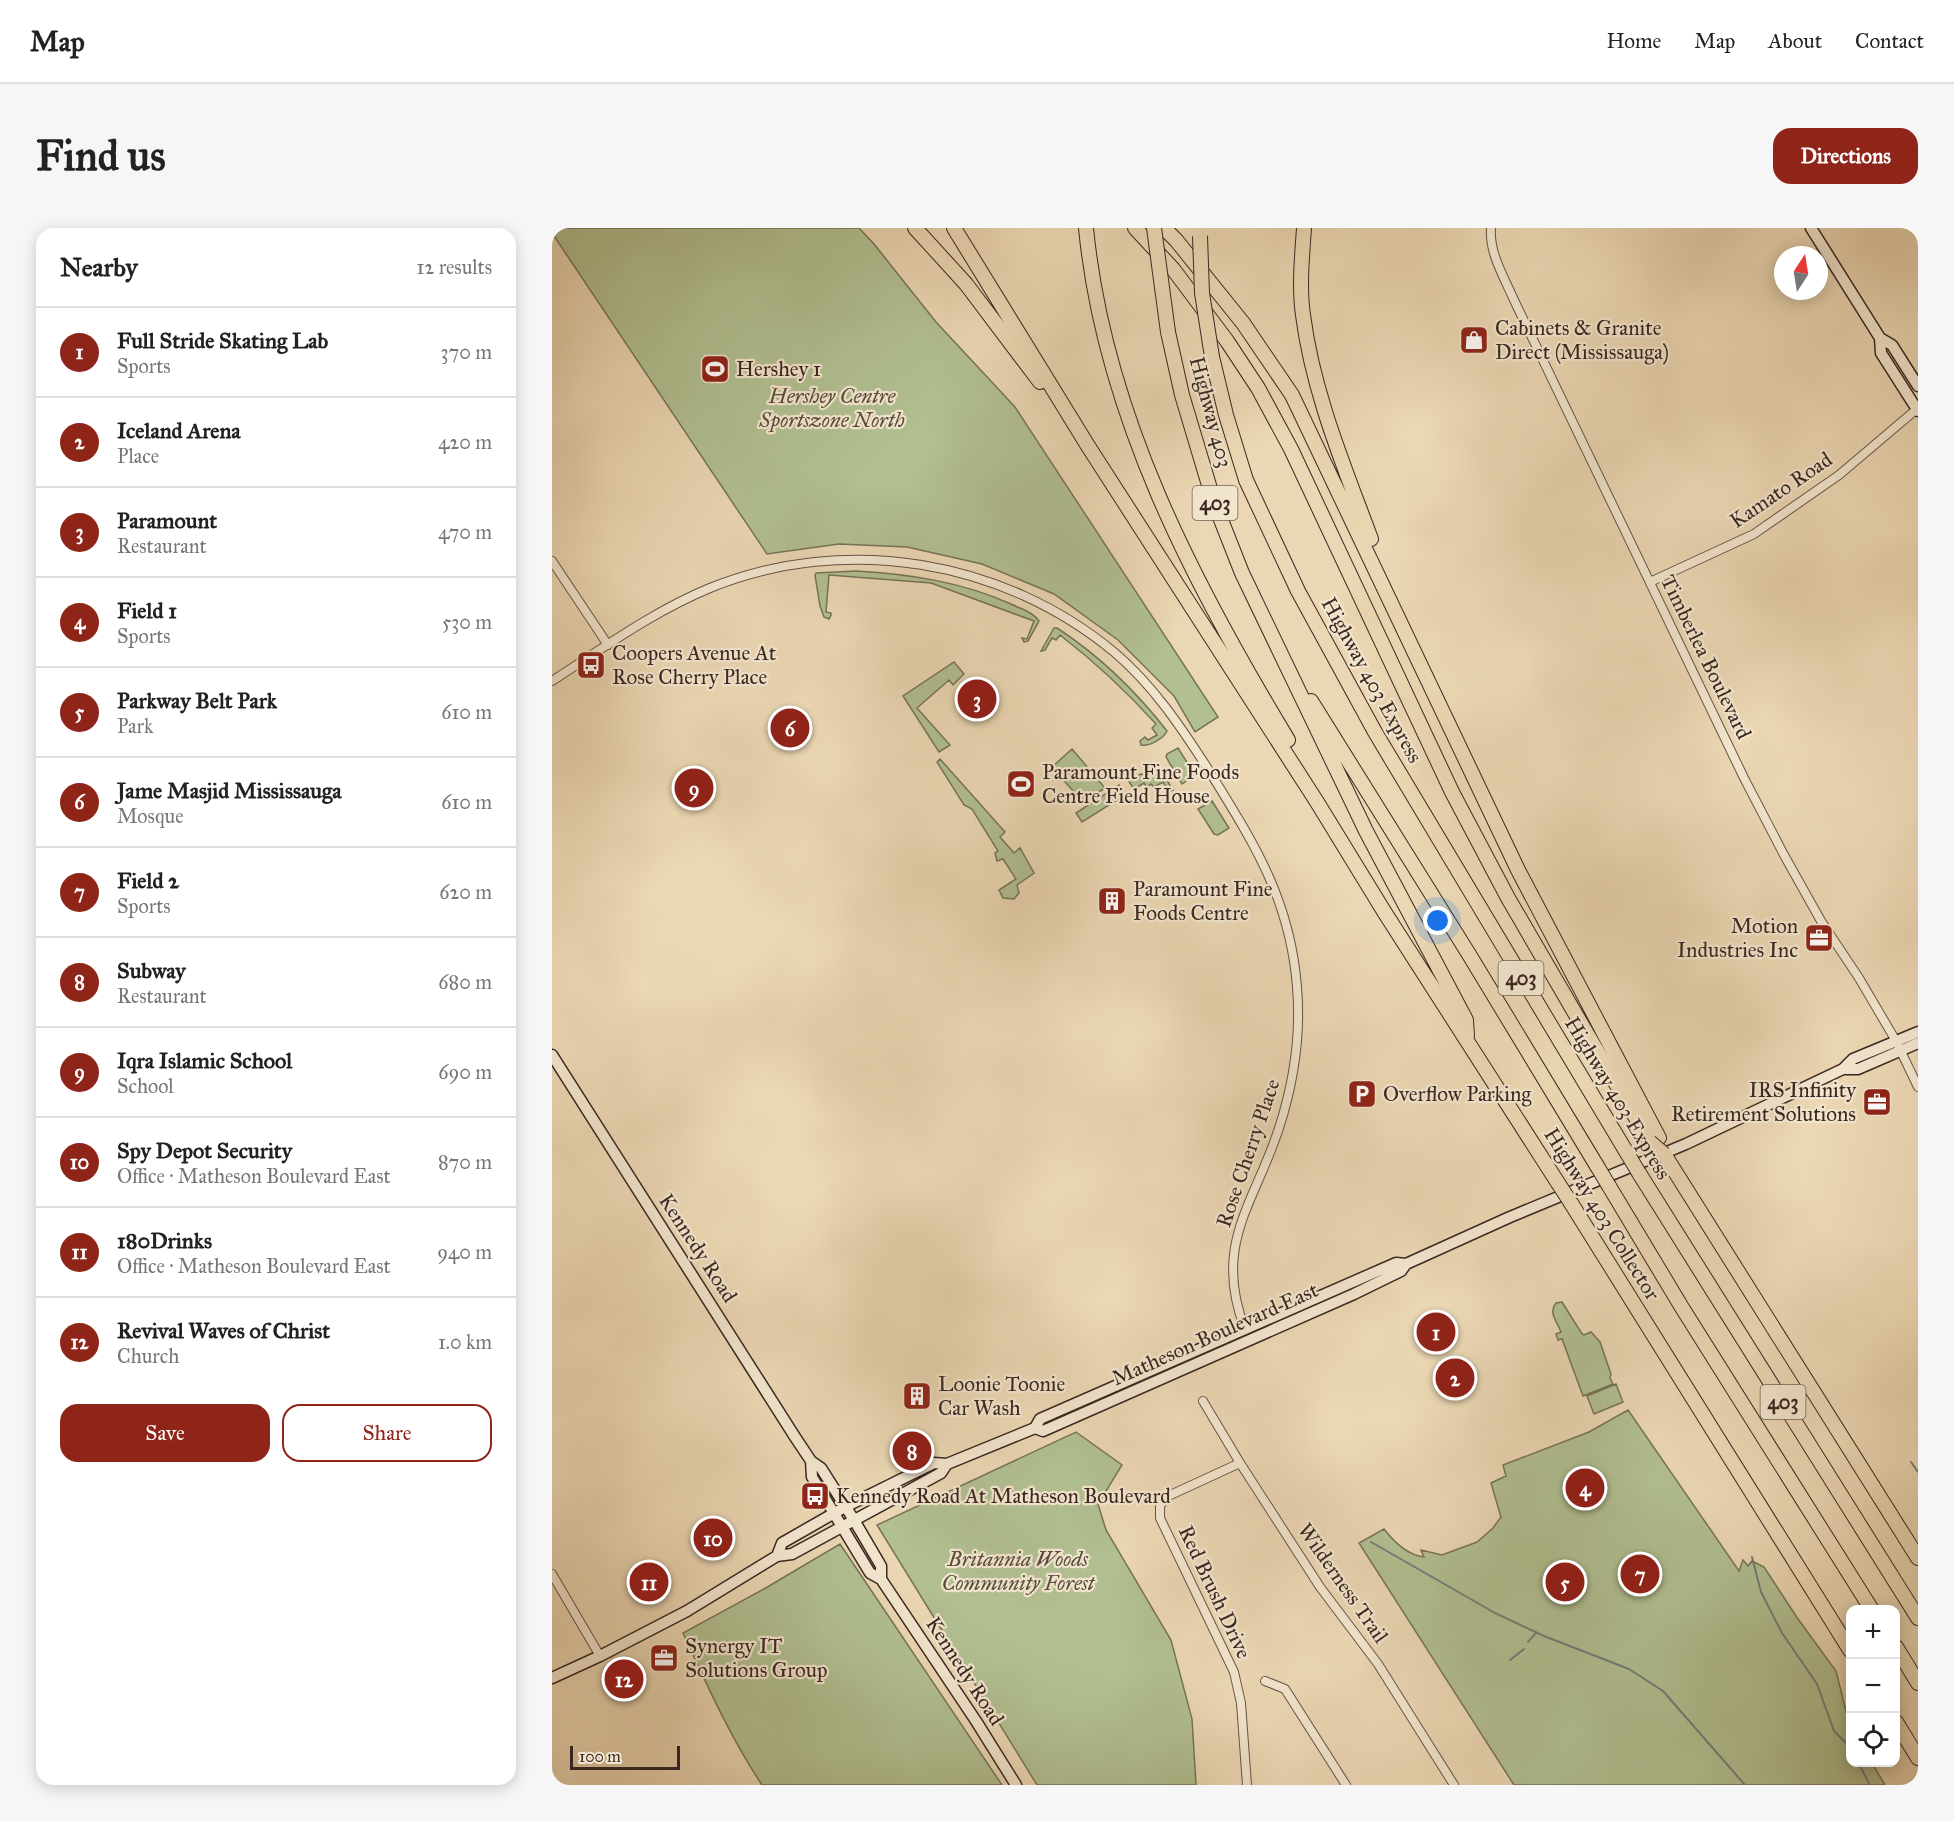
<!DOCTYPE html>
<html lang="en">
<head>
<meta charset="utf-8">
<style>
	:root { --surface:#fff; --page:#f6f6f6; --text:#222; --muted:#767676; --line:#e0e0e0; --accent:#8f2418 }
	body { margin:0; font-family:"IM FELL Great Primer",serif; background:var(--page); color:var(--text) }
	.controls { position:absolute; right:18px; bottom:18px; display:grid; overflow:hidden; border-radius:12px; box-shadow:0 3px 15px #0003 }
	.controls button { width:54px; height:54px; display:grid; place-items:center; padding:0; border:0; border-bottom:2px solid var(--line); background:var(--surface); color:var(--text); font:30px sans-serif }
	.compass { position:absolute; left:1222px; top:18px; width:54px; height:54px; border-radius:50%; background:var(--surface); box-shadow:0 3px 15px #0003; rotate:12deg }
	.scale { position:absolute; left:18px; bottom:15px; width:110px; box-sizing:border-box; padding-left:6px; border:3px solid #3a2721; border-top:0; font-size:16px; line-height:21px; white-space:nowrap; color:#3a2721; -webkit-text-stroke:4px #f2e5ce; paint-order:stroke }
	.you { position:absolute; left:886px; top:693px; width:21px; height:21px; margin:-15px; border:4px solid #fff; border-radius:50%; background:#1a73e8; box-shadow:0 0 0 9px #1a73e833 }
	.badge { display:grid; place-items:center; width:39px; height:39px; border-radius:50%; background:var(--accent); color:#fff; font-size:20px; font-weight:700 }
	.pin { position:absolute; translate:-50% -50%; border:3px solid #fff; box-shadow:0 2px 6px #0006 }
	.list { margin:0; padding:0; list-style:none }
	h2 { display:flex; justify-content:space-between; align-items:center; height:78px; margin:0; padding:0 24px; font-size:26px }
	h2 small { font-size:20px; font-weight:400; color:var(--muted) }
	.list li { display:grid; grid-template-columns:39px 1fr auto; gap:18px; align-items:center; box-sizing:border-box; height:90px; padding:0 24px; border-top:2px solid var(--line) }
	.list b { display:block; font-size:22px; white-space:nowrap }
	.list p { margin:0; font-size:20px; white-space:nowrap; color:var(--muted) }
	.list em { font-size:20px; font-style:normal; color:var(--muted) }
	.actions { display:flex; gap:12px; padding:18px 24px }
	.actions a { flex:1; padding:14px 0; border:2px solid var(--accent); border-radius:18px; text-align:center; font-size:21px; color:var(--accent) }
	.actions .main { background:var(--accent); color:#fff }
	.icon { flex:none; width:33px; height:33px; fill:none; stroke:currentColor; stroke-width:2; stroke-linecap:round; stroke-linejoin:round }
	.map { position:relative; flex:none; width:1366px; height:1557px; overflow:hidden; border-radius:18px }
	header { display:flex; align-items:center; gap:36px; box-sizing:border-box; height:84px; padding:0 30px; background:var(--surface); border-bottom:2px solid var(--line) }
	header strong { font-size:28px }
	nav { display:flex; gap:33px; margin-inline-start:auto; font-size:21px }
	.intro { display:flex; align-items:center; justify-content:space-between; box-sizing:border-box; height:144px; padding:0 36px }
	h1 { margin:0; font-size:42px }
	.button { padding:15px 27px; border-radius:18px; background:var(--accent); color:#fff; font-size:21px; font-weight:700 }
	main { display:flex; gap:36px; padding:0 36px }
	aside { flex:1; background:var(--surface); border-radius:18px; box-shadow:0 3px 15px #0003 }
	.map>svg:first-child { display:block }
	.green { fill:#b1bf91; stroke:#767359; stroke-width:1.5 }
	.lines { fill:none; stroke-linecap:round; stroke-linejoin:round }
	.stream { stroke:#747d7a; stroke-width:2 }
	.street-casing { stroke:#665346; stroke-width:10 }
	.secondary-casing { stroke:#3a2721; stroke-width:13 }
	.highway-casing { stroke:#3a2721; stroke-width:16 }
	.street { stroke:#f2e5ce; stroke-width:8 }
	.secondary { stroke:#f2e5ce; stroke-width:10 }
	.highway { stroke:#ebd7b3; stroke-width:14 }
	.highway-bridge-casing { stroke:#3a2721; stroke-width:16; stroke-linecap:butt }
	.highway-bridge { stroke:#ebd7b3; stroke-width:14 }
	.labels { text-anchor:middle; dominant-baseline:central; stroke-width:4.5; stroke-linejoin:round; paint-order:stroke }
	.shield { fill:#f2e5ce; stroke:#716055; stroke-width:1.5 }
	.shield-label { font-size:20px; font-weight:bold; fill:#3a2721 }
	.poi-label { font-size:21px; fill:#3a2721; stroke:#f2e5ce; text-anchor:start }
	.park-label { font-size:21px; font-style:italic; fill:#584d3d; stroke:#f2e5ce }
	.street-label { font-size:21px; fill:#3a2721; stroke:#f2e5ce }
</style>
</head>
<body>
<header>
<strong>Map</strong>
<nav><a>Home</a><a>Map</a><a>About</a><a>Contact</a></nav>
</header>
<div class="intro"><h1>Find us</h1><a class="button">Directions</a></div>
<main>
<aside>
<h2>Nearby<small>12 results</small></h2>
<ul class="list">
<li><span class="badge">1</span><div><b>Full Stride Skating Lab</b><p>Sports</p></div><em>370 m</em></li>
<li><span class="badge">2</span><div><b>Iceland Arena</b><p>Place</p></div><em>420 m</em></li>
<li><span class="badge">3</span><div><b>Paramount</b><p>Restaurant</p></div><em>470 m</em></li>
<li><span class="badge">4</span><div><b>Field 1</b><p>Sports</p></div><em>530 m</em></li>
<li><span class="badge">5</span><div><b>Parkway Belt Park</b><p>Park</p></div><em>610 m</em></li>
<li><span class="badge">6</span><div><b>Jame Masjid Mississauga</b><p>Mosque</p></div><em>610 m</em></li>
<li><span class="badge">7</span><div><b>Field 2</b><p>Sports</p></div><em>620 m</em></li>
<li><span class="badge">8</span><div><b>Subway</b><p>Restaurant</p></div><em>680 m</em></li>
<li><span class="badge">9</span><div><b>Iqra Islamic School</b><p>School</p></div><em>690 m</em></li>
<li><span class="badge">10</span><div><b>Spy Depot Security</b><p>Office · Matheson Boulevard East</p></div><em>870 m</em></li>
<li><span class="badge">11</span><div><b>180Drinks</b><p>Office · Matheson Boulevard East</p></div><em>940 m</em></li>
<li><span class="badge">12</span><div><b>Revival Waves of Christ</b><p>Church</p></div><em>1.0 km</em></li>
</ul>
<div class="actions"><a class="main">Save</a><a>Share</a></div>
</aside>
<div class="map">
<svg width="1366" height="1557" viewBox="0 0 1366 1557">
	<rect width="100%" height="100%" fill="#ebd7b3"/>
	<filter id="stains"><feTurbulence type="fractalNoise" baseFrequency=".00333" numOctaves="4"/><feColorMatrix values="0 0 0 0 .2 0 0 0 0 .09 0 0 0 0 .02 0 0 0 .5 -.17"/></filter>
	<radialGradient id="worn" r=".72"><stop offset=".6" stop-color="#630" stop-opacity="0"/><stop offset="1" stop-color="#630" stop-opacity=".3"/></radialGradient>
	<path class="green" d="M0,0H307L322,16L384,94L463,179L666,489L643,504L622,468L566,412L502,366L430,336L355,319L287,316L215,326L0,5Z
		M304,343C358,346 410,354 459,376C469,381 481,384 487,393L476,413L472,414L470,410L475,411L482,393L379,355L277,347L274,384L279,385V387L277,391L272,389L268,378L263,347L264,345Z
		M502,400H505C548,428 583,462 615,503C612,510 597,519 589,517L588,513L593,509L596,512L605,507L600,500L604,496C574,463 543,434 508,407L504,412L500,410L493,422L489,423Z
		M402,434L412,446L401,457L397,452L365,480L398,517L387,524L351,468Z
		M626,520L643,547L630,556L614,529L615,526Z
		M520,521L553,560L531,574L500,539Z
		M388,531L453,604L448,609L462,625L468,620L482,645L465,657L467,665L462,671L451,670L447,662L464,651L451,631L445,633L443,625L446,623L420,581L412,577L385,534Z
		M589,546L595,547L591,549L592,551L601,547L613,549L621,562L617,564L611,554L602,559L599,556L595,559L592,555L582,561L576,552Z
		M567,557L573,567L530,594L524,585Z
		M660,573L677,600L666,607L662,606L646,581Z
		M1010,1074L1030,1106L1032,1107L1039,1104L1048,1114L1059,1146L1058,1150L1061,1156L1031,1168L1010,1111L1006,1112L1004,1106L1009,1104C1005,1093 996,1085 1004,1075Z
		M1064,1156L1071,1174L1042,1186L1035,1168Z
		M1076,1182L1187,1343L1191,1332L1196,1338L1200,1333L1212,1339L1246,1391L1284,1443L1298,1499V1534L1320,1535L1333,1557H962L807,1315L832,1301C842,1314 855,1327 872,1329L869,1322L890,1327L925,1314L941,1300L949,1289L939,1255L954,1248L951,1237L1037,1204Z
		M524,1204L570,1237L546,1276L554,1302L619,1412L640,1491L644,1557H485L325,1297Z
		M288,1316L450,1557H210C178,1509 155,1457 131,1405L212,1361Z"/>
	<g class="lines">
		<path class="stream" d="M1359,1234L1366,1244
			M819,1314L943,1385L992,1408L1077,1441L1111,1463L1193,1557
			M1200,1329L1209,1364L1230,1405L1265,1456L1282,1503L1298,1519
			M976,1414L984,1405
			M958,1432L972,1421
			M1306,1534L1318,1557"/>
		<g class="street-casing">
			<path id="street" d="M939,0C937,25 952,49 962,72L1192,550L1232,627L1269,693L1307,750L1344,813L1366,859
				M0,333L56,417
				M1098,354L1202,306L1287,247L1366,180
				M0,453C51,420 102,383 158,360C294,305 451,332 562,424C601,457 629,499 656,541C701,614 738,670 745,759C749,807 742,854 727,900C703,975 660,1016 693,1101
				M651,1173L688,1235L768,1359L826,1436L902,1557
				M688,1235L614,1269L608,1278V1290L682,1444L689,1475L695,1557
				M0,1346L48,1428
				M713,1453L733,1461L794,1557"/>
		</g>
		<g class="secondary-casing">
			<path id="secondary" d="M1259,0L1328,110L1340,117L1366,158
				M1328,110L1329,125L1366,183
				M0,827L243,1209L259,1233L269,1240L302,1292L329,1338V1351
				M1291,841H1306L1366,815
				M483,1200L488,1191L844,1035L854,1036L958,989L1134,916L1291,841L1301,831L1366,804
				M259,1233L260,1249L318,1345L329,1351L424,1493L464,1557
				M225,1328L230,1315L293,1279L382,1235L395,1236L483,1200L491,1203L802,1066L849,1043L854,1036
				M0,1450L48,1428L135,1383L225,1328L240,1326L389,1245L395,1236"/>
		</g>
		<g class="highway-casing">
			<path id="highway" d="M363,0L414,56L488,154
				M402,0L536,218L765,574L833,685L1006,955
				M534,0C552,185 641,355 736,512
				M583,0L621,41L675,113L706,160L739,221L900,564L956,670L1098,914
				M612,0L624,12L691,95L740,167L966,642L1107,910
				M752,0C750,29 747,59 751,87C761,165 792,238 819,311
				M616,104L630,167L662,274L690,345L814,603L914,792L915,808
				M660,129L674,187L694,252L746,363L823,504L1075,925
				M759,473L918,728L1045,938
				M1112,926L1366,1330
				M1087,945L1366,1390
				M1057,958L1129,1078L1320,1382
				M1019,975L1298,1422
				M1344,1419L1366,1455
				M1344,1494L1366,1530"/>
		</g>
		<use href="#street" class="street"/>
		<use href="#secondary" class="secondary"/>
		<use href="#highway" class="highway"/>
		<g class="highway-bridge-casing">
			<path id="highway-bridge" d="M602,0L616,104
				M648,8L650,65L660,129
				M1098,914L1112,926
				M1075,925L1087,945
				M1045,938L1057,958
				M1006,955L1019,975"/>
		</g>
		<use href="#highway-bridge" class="highway-bridge"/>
	</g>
	<defs>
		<g id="shop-square" transform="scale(1.5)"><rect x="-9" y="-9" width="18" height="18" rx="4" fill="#8f2418" stroke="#f2e5ce"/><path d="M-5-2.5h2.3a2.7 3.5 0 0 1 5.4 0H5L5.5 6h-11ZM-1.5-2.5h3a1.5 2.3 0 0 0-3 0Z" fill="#fff"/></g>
		<g id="stadium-square" transform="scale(1.5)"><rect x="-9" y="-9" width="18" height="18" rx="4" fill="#8f2418" stroke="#f2e5ce"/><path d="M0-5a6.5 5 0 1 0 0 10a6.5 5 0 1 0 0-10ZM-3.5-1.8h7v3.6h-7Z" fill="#fff"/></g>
		<g id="bus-square" transform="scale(1.5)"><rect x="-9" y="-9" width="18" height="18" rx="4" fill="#8f2418" stroke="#f2e5ce"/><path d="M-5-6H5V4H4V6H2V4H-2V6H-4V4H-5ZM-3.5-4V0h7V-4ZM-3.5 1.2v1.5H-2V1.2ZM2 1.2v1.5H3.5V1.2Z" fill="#fff"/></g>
		<g id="building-square" transform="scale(1.5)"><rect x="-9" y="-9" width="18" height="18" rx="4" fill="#8f2418" stroke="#f2e5ce"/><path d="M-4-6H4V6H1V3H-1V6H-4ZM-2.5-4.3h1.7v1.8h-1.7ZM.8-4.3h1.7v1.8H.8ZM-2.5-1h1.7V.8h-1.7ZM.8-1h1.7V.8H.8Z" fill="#fff"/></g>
		<g id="office-square" transform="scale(1.5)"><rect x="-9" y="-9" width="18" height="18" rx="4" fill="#8f2418" stroke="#f2e5ce"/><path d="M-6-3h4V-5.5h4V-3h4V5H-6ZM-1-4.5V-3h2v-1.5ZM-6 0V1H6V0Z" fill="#fff"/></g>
		<g id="parking-square" transform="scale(1.5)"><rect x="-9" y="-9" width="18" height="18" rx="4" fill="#8f2418" stroke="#f2e5ce"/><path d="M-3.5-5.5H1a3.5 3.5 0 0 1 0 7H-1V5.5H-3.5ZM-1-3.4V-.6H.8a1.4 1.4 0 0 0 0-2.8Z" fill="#fff"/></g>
	</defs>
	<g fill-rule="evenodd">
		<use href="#shop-square" x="922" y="112"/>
		<use href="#stadium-square" x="163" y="141"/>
		<use href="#bus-square" x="39" y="437"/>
		<use href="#stadium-square" x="469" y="556"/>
		<use href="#building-square" x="560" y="673"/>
		<use href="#office-square" x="1267" y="710"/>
		<use href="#parking-square" x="810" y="866"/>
		<use href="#office-square" x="1325" y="874"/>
		<use href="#building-square" x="365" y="1168"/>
		<use href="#bus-square" x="263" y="1268"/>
		<use href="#office-square" x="112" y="1430"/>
	</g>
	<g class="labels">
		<g class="shield">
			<rect x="640.5" y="258" width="45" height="34" rx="4.5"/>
			<rect x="946.5" y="733" width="45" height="34" rx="4.5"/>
			<rect x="1208.5" y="1157" width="45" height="34" rx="4.5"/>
		</g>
		<g class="shield-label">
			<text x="663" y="275">403</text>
			<text x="969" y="750">403</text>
			<text x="1231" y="1174">403</text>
		</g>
		<g class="poi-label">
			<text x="943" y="100">Cabinets &amp; Granite<tspan x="943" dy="24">Direct (Mississauga)</tspan></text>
			<text x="184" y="141">Hershey 1</text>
			<text x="60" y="425">Coopers Avenue At<tspan x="60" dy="24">Rose Cherry Place</tspan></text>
			<text x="490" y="544">Paramount Fine Foods<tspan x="490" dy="24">Centre Field House</tspan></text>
			<text x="581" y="661">Paramount Fine<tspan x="581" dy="24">Foods Centre</tspan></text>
			<text x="1246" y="698" text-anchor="end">Motion<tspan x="1246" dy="24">Industries Inc</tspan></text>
			<text x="1304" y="862" text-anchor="end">IRS Infinity<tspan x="1304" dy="24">Retirement Solutions</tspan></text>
			<text x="831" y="866">Overflow Parking</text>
			<text x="386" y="1156">Loonie Toonie<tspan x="386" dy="24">Car Wash</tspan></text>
			<text x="284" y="1268">Kennedy Road At Matheson Boulevard</text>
			<text x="133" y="1418">Synergy IT<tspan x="133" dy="24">Solutions Group</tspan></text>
		</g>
		<g class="park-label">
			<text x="280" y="168">Hershey Centre<tspan x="280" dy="24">Sportszone North</tspan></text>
			<text x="466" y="1331">Britannia Woods<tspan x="466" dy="24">Community Forest</tspan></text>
		</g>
		<g class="street-label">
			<text transform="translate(659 184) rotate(75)">Highway 403</text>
			<text transform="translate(1229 262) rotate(-34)">Kamato Road</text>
			<text transform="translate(1154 429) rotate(64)">Timberlea Boulevard</text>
			<text transform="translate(820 452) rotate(61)">Highway 403 Express</text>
			<text transform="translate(1066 870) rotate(59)">Highway 403 Express</text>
			<text transform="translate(696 925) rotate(-71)">Rose Cherry Place</text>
			<text transform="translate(1050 986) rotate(58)">Highway 403 Collector</text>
			<text transform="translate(146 1020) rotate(57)">Kennedy Road</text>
			<text transform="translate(663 1106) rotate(-24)">Matheson Boulevard East</text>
			<text transform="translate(791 1355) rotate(55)">Wilderness Trail</text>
			<text transform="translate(663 1364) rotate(65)">Red Brush Drive</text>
			<text transform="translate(413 1443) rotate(57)">Kennedy Road</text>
		</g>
	</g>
	<rect width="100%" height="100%" filter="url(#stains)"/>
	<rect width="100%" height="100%" fill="url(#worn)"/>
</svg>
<div class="controls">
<button>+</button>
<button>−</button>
<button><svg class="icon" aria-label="locate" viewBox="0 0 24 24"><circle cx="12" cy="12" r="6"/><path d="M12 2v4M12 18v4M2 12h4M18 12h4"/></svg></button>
</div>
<svg class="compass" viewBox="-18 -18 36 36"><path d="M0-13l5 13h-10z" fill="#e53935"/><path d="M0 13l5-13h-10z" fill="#767676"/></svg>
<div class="scale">100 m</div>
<div class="you"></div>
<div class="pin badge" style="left:884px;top:1104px">1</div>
<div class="pin badge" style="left:903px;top:1150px">2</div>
<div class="pin badge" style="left:425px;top:471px">3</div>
<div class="pin badge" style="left:1033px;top:1260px">4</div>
<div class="pin badge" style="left:1013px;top:1354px">5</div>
<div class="pin badge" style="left:238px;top:500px">6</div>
<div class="pin badge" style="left:1088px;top:1346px">7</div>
<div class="pin badge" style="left:360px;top:1223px">8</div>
<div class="pin badge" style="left:142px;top:560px">9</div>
<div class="pin badge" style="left:161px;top:1310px">10</div>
<div class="pin badge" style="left:97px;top:1354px">11</div>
<div class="pin badge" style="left:72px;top:1451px">12</div>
</div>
</main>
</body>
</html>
